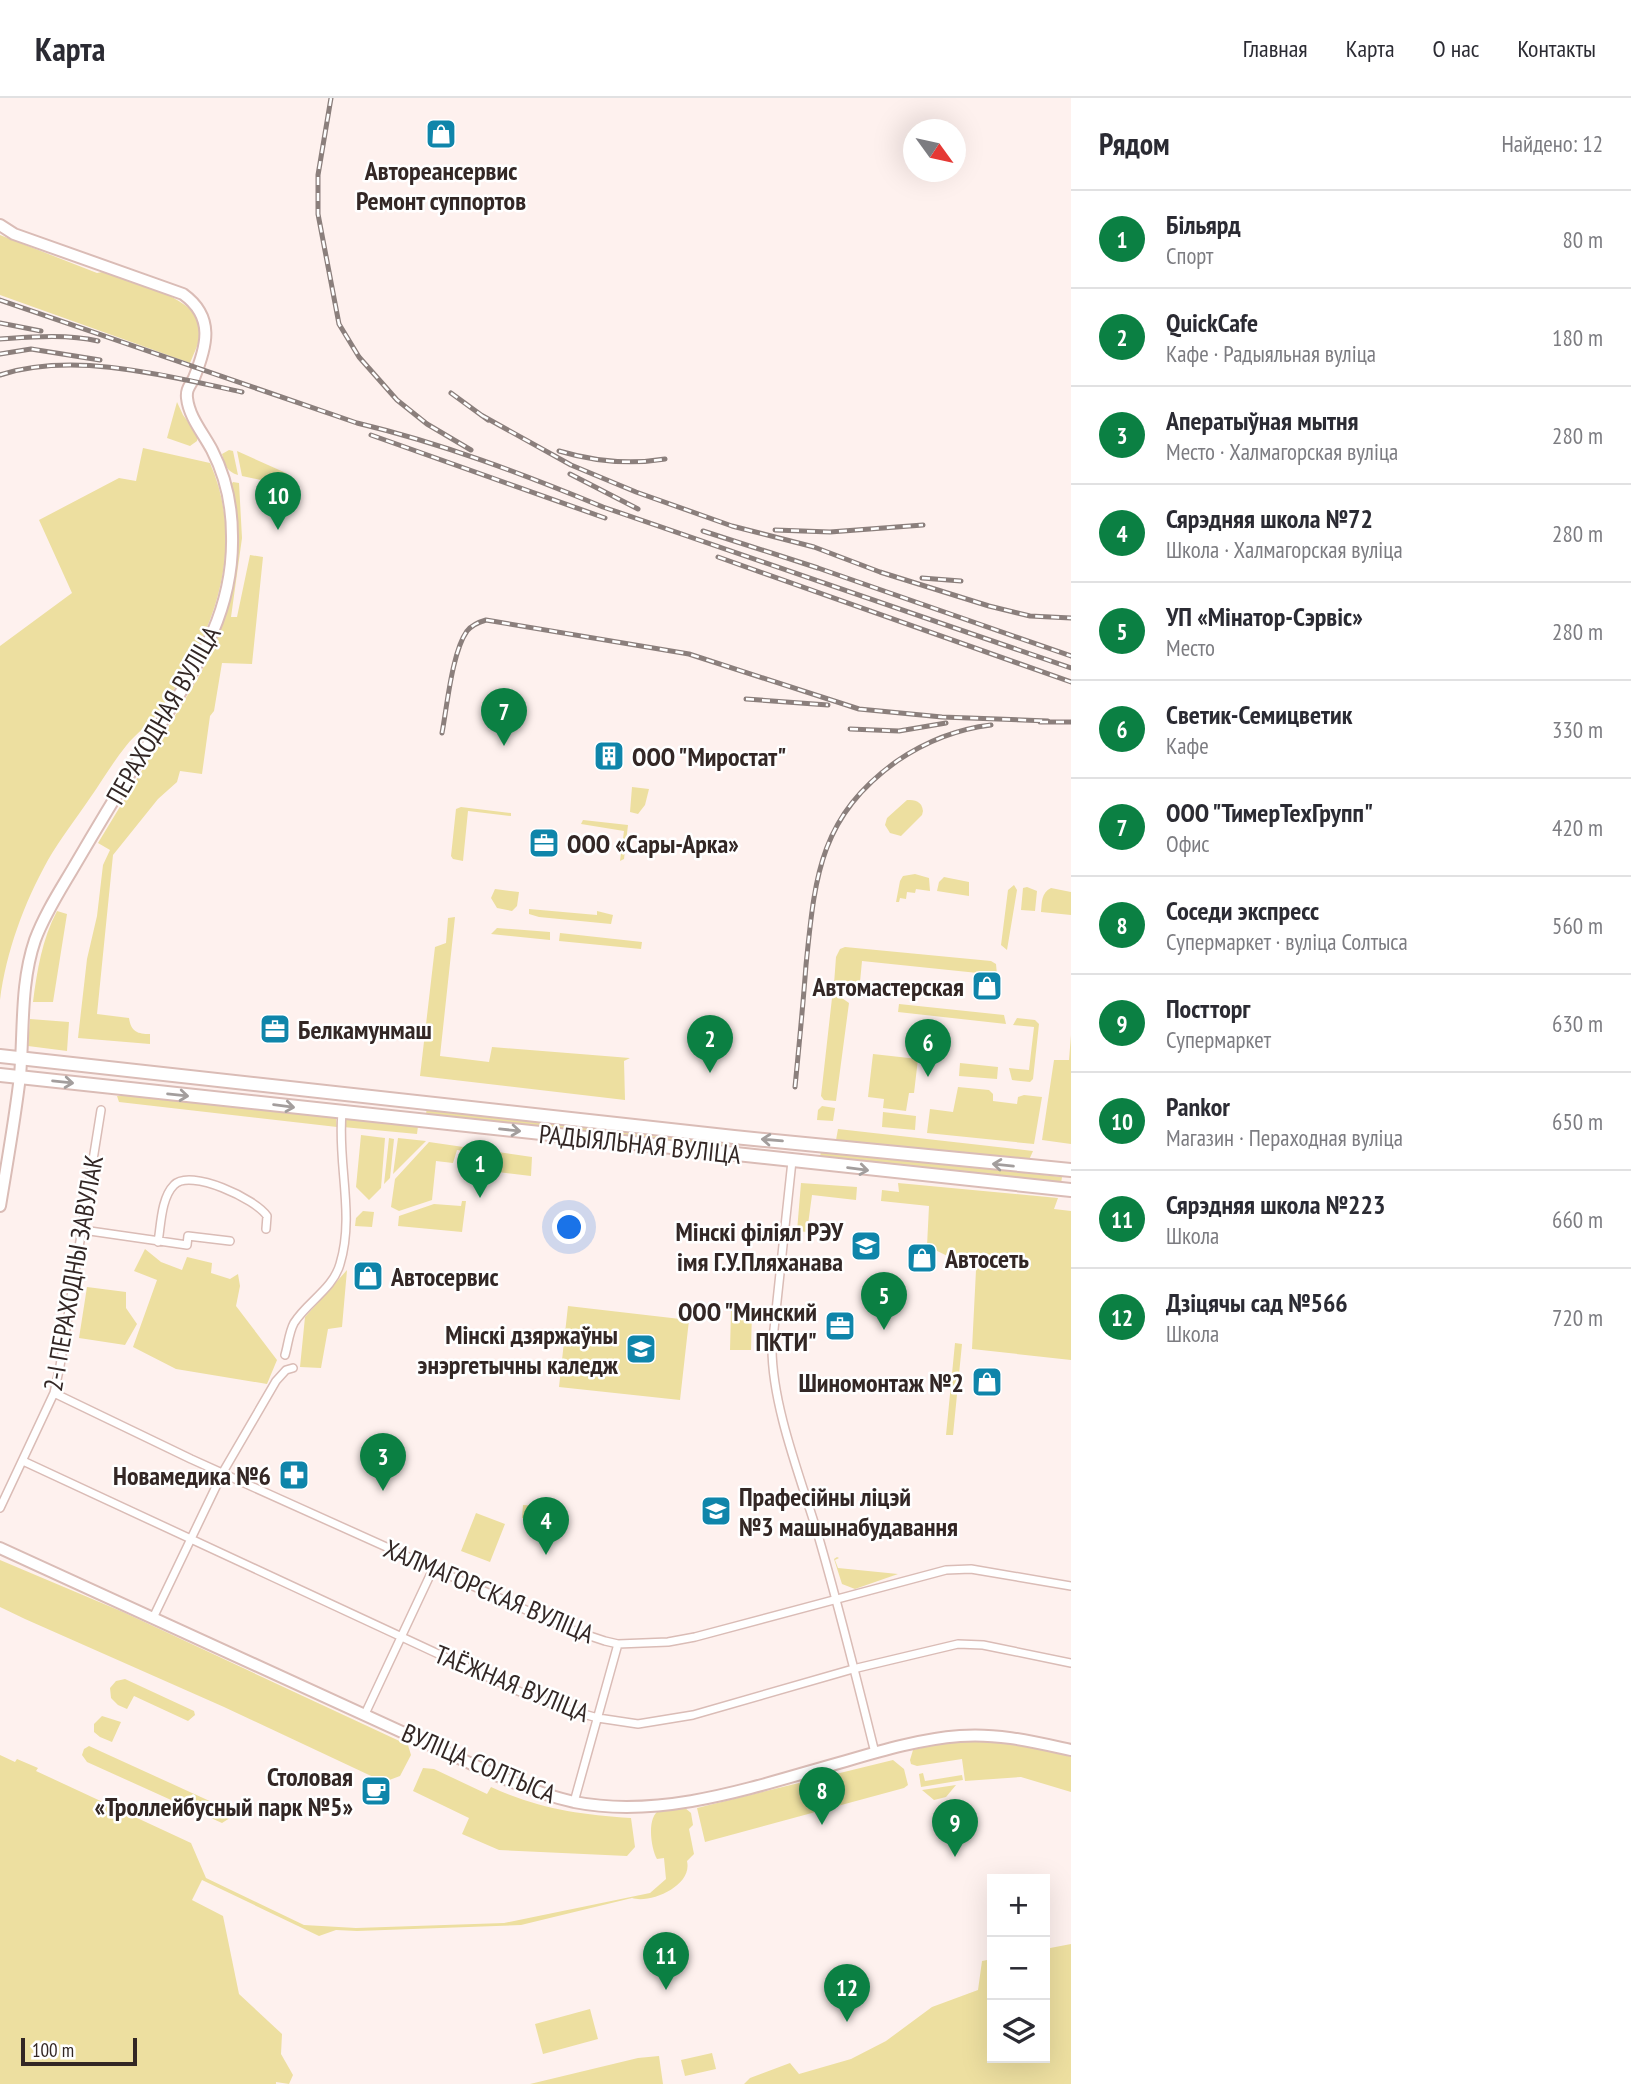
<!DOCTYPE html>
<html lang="ru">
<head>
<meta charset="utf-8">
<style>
	:root { --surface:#fff; --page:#f2f2f3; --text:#2b2b33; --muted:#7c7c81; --line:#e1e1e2; --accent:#0b8043 }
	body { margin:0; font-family:"PT Sans Narrow",sans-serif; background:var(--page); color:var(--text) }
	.controls { position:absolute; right:21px; bottom:21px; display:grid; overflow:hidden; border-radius:0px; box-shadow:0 7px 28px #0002 }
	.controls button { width:63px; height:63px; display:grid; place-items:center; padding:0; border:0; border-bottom:2px solid var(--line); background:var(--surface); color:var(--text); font:35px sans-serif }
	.compass { position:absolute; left:903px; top:21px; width:63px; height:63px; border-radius:50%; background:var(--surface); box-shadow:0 7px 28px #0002; rotate:123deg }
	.scale { position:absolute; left:21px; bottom:18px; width:116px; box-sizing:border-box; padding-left:7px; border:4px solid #332725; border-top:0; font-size:19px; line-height:24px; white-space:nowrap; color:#332725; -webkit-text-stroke:5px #fff; paint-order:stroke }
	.you { position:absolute; left:570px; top:1130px; width:24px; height:24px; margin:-18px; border:5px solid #fff; border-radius:50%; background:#1a73e8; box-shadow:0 0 0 10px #1a73e833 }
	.badge { display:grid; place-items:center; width:46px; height:46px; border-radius:50%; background:var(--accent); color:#fff; font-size:23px; font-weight:700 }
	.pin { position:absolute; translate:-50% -58px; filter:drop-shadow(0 2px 4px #0008) }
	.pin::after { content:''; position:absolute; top:37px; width:24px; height:21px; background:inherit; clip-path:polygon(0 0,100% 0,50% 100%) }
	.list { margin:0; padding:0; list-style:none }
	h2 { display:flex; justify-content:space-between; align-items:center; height:91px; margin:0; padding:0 28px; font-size:30px }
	h2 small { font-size:23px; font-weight:400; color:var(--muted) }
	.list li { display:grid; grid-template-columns:46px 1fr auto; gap:21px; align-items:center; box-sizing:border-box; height:98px; padding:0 28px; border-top:2px solid var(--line) }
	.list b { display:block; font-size:26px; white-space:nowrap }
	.list p { margin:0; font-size:23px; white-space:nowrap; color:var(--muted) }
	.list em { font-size:23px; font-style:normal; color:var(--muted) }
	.icon { flex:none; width:38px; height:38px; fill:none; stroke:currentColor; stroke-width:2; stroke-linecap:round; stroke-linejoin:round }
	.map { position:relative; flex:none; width:1071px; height:1986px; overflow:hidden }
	header { display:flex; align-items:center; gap:42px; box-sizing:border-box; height:98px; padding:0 35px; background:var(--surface); border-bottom:2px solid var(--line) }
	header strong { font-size:33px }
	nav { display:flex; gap:38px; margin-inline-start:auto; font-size:24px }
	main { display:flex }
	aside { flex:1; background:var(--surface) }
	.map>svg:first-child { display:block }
	.green { fill:#eddfa0 }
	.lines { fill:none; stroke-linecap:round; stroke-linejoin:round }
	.street-casing { stroke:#dabcb6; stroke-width:10 }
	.secondary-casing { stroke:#dabcb6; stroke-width:14 }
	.primary-casing { stroke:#dabcb6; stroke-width:16 }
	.street { stroke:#fff; stroke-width:7 }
	.secondary { stroke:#fff; stroke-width:10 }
	.primary { stroke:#fff; stroke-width:12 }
	.rail-casing { stroke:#8b7f7c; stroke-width:5 }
	.rail { stroke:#fff; stroke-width:2.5; stroke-dasharray:8; stroke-linecap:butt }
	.oneway { stroke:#a39e9d }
	.labels { text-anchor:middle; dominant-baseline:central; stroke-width:5; stroke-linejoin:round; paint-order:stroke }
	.poi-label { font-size:26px; font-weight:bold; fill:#332725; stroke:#fff; text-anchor:end }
	.street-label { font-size:26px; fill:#332725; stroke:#fff }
</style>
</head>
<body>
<header>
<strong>Карта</strong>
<nav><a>Главная</a><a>Карта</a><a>О нас</a><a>Контакты</a></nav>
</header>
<main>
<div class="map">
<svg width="1071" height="1986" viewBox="0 0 1071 1986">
	<rect width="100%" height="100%" fill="#fef1ee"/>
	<path class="green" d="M0,137L97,175L107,173C129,182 197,200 200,228C202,240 195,253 190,265L0,197Z
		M177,304L183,317L198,337L197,343L190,348L167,340Z
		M143,350L210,365C248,452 212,541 159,613C150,626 136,635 126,648C113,664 102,683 90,700C76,721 60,741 48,762C24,805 6,854 0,902V548L72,495L39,422L119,380L136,383Z
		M229,352L233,353L238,377C226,373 225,367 222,356Z
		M237,353L286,375L280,386L242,378Z
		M233,384L239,385L242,440L231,519H237L250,457L263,459L252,566L222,565L214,613L210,618L202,676L180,673L177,684L158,701L113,757L97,916L129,920C131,934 138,936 150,936V946L78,940L87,861L97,818L103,767L110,752L98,745L201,575L225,520L231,490L230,388Z
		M632,689L649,691L645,707L638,716L630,714Z
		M907,702C915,702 922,703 923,713L922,717L901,738L890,735L885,727L887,720Z
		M461,709L511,715V718L468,713L463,763L453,761L451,758L456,711Z
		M583,722L628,727L624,761L620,763L624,733L581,726Z
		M915,776L929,780L930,793L916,791L915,795L907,794L906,801L900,800L899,804H896L900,783L903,778Z
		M944,779L969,784V798L937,793L939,784Z
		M1014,787L1017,792L1007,852L1001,847L1008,792Z
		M1027,789L1037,793L1035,813L1021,812L1023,790Z
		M1051,790L1071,794V817L1041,814C1042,804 1041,795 1051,790Z
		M495,791L519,794L517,808L512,813L497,810L491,800Z
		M529,811L597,817V813L613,817L611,826L539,819L529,816Z
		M57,813L67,816L53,904H33C37,873 42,841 57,813Z
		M455,819L440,958L489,964L492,949L630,960L624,963L625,1002L420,978L435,849L446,845L448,820Z
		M497,830L550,834V842L491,836Z
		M560,835L642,844L641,851L559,843Z
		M845,849L991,863L996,866L997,877L862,863L860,884L849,883L847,889H839L834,886L836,859L840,851Z
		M839,898L849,905L836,1003L824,1002L821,998L832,900Z
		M899,906L1004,917L1006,926L898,914Z
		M1017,920L1035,922L1039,926L1033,981L1030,984L1012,982L1009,970L1029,972L1034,929L1013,927Z
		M30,921L69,924L67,953L28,948Z
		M1071,937V1046L1042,1042L1054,962H1069Z
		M873,956L918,961L914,995H909L906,1013L883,1010L884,1001L868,999Z
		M960,965L998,969L997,981L959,978Z
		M958,989L989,992L993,996V1003L1017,1006L1018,999L1024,997L1042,999L1034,1046L927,1035L930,1011L953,1014Z
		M117,998H138L336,1019L337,1029L119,1004Z
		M822,1008L835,1010L833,1023L817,1022L818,1012Z
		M427,1009L730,1043L729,1050L426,1016Z
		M883,1014L916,1018L915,1032L882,1029Z
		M350,1020L418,1028L417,1036L343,1029L344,1022Z
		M838,1031L1033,1053L1029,1062L836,1042Z
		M361,1037L385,1040L381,1090L369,1102L356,1089Z
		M389,1040L394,1041L390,1080L384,1086Z
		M398,1040L426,1043L393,1076Z
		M429,1044L532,1059L531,1078L472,1071L470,1054L457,1052L453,1065L436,1063L432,1102L399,1113L391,1109L395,1081Z
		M821,1053L1062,1079L1061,1086L820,1059Z
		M801,1085L857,1089L856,1102L812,1097L807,1134L797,1133Z
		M898,1085L1058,1100L1054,1111L1071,1113V1262L972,1251L976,1172L927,1148L929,1108L881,1103L882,1092L899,1094Z
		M462,1103H466L462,1134L398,1128L399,1118L434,1106L461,1108Z
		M363,1113L374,1114L372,1129L355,1128L356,1120Z
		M145,1151L161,1164L182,1172L187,1159L212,1165L211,1175L230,1181L238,1176L240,1188L236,1208L277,1262L267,1286L176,1271L133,1249L157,1182L134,1173Z
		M347,1172L342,1229L328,1231L321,1270L300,1269L305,1219Z
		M87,1189L126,1194V1210L137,1226L125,1247L79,1240Z
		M568,1208L689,1222L680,1302L559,1289Z
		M731,1212H752L751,1252H730Z
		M955,1245L962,1246L953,1337H946Z
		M523,1407L544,1408L543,1422L522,1420Z
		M476,1415L505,1426L490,1464L461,1453Z
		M837,1459L839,1460L835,1462L838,1470L898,1476L855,1491L842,1486L834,1461Z
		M0,1462L123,1514L408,1647L411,1657L400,1678L384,1684L224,1609L25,1521L0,1509Z
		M125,1581L194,1613L195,1617L188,1623L134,1598L127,1611L118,1607L111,1600L110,1590L116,1583Z
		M102,1618L121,1624L112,1644L100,1639L94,1634V1626Z
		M964,1643L1003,1645L1071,1657V1694L1021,1679L965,1683L962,1661L917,1668L911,1666L910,1662L913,1652L947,1644Z
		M89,1648L214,1705L216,1703L232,1711L233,1718L222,1725L87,1664L82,1657L84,1651Z
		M0,1657L15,1664L17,1661L38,1670L36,1673L191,1745L206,1780L304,1827L356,1830L504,1825L650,1795L666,1781L664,1760L657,1761C651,1751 646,1718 660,1712C667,1710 677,1710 684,1709L691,1715L693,1727L689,1731L694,1756L687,1763C693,1788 650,1806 632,1800L521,1827L357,1833L336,1832L319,1838L202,1782L192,1802L223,1818L239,1896L282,1936L281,1956L293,1977L289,1986L276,1984V1986H0Z
		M893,1662L904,1671L908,1687L904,1690L705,1744L697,1710Z
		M423,1670L434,1671L487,1696L491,1689C540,1711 578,1716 631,1720L635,1749L627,1758L499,1752L462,1736L469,1720L413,1693Z
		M923,1675L925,1683L962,1677L963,1682L921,1689L919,1676Z
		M956,1687L946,1699L934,1702L922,1692Z
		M1071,1846V1986H744L750,1980L790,1965L799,1976L851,1961L886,1943L932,1909L978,1892L982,1863L992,1861V1960H1045V1851Z
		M590,1911L598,1941L543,1956L535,1926Z
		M712,1955L716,1971L685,1978L681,1962Z
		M659,1958L663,1986H530L638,1960Z"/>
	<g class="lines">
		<g class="street-casing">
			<path id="street" d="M792,1063L772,1250C772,1308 801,1381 818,1437C839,1509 857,1582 875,1655
				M83,1132L187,1147L188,1138L230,1143
				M158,1144C161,1127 161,1100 174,1087C190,1070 256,1101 267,1118L266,1131
				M285,1257C288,1247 289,1234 294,1225C307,1204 333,1191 340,1166C355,1117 337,1064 342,1015
				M54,1295L191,1361L566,1530L605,1543L618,1546L668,1544L695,1539L946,1472L971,1471L1071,1488
				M23,1363L518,1593L565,1611L598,1620L638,1626L693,1617L853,1571L958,1546L983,1547L1071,1565
				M0,1410L54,1295L60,1268L101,1012
				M153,1520L223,1374L276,1283L286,1272L293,1270
				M365,1616L433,1471
				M574,1704L618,1546"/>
		</g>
		<g class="secondary-casing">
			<path id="secondary" d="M0,127L14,136L183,196C215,219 207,248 194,280C190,288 186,291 187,300C189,319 203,335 212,352C226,379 232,408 232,438C234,521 190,578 149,645C123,686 99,726 75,767C61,791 45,815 35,842C20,886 24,932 20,978C15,1021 7,1065 0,1108
				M0,1450L498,1678C523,1689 548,1698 574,1704C665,1722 759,1687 846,1663C883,1652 921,1641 960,1638C998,1635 1034,1644 1071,1652"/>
		</g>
		<g class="primary-casing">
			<path id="primary" d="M0,958L734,1039L1071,1072
				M0,977L1071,1092"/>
		</g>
		<use href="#street" class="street"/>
		<use href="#secondary" class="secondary"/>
		<use href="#primary" class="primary"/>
		<g class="rail-casing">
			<path id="rail" d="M331,0L318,77V116L339,226L359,259L397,302L427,326L471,352
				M0,202L357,325C441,345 523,376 603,409L1071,570
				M0,225L41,233
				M0,241C32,239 66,236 98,243
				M0,256L31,251L100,262
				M0,277C74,253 168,278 242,294
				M451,295L488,322
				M481,317L571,367L636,394L732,428L814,449L880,474L989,508L1030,518L1071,520
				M371,337L605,420
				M559,353C593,363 629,367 665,361
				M570,376L638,411
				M775,432L830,434L923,427
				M703,433L818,470L1071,558
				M718,459L1071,584
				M922,480L961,483
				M746,601L828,607
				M1040,624H1071
				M850,631L899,633L946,625
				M442,635C447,609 452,554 467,533C472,527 479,524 486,522L689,556L859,611L942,619L1048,623
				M795,989C799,948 803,908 806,867C815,779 819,719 897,663C925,644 957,631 991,627"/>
		</g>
		<use href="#rail" class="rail"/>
	</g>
	<defs><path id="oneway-shaft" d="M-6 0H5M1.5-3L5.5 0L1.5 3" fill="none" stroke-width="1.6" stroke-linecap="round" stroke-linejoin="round" transform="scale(1.75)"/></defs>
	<g class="oneway">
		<use href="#oneway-shaft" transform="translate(63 984) rotate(6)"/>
		<use href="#oneway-shaft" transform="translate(178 997) rotate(6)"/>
		<use href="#oneway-shaft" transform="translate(284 1008) rotate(7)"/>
		<use href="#oneway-shaft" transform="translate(510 1032) rotate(6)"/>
		<use href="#oneway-shaft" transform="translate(772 1042) rotate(-175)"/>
		<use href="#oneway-shaft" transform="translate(1003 1067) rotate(-174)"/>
		<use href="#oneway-shaft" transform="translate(858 1071) rotate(7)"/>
	</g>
	<defs>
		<g id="shop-square" transform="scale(1.575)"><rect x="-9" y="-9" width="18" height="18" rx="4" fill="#0f85aa" stroke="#fff"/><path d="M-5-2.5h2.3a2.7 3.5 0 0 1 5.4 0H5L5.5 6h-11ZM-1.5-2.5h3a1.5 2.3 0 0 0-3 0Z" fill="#fff"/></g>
		<g id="building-square" transform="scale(1.575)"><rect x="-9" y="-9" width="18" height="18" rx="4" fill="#0f85aa" stroke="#fff"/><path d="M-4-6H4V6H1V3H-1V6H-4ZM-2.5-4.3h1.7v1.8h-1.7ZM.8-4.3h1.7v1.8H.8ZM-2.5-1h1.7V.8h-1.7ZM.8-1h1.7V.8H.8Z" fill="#fff"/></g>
		<g id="office-square" transform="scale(1.575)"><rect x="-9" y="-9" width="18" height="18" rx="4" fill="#0f85aa" stroke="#fff"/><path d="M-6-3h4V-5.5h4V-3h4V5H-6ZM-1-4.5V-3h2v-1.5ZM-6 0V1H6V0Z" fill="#fff"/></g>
		<g id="university-square" transform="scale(1.575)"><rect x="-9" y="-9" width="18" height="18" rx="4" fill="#0f85aa" stroke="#fff"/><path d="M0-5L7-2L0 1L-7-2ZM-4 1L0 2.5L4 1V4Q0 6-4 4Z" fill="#fff"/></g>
		<g id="pharmacy-square" transform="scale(1.575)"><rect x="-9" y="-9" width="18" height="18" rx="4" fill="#0f85aa" stroke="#fff"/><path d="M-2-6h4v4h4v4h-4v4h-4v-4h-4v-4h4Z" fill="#fff"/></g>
		<g id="cafe-square" transform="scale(1.575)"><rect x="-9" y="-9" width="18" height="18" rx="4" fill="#0f85aa" stroke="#fff"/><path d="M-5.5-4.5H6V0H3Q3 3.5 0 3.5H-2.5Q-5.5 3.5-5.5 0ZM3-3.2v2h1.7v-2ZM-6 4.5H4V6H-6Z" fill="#fff"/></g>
	</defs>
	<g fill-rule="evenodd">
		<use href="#shop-square" x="441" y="36"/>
		<use href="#building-square" x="609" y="658"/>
		<use href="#office-square" x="544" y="745"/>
		<use href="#shop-square" x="987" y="888"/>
		<use href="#office-square" x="275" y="931"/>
		<use href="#university-square" x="866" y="1148"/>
		<use href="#shop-square" x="922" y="1160"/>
		<use href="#shop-square" x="368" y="1178"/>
		<use href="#office-square" x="840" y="1228"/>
		<use href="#university-square" x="641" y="1251"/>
		<use href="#shop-square" x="987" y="1284"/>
		<use href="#pharmacy-square" x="294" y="1377"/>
		<use href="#university-square" x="716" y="1413"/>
		<use href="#cafe-square" x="376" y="1693"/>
	</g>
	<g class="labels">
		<g class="poi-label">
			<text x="441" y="72" text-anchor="middle">Автореансервис<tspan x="441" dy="30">Ремонт суппортов</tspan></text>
			<text x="632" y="658" text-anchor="start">ООО "Миростат"</text>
			<text x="567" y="745" text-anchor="start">ООО «Сары-Арка»</text>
			<text x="964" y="888">Автомастерская</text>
			<text x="298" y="931" text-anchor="start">Белкамунмаш</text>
			<text x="843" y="1133">Мінскі філіял РЭУ<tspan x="843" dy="30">імя Г.У.Пляханава</tspan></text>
			<text x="945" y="1160" text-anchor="start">Автосеть</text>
			<text x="391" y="1178" text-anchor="start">Автосервис</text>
			<text x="817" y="1213">ООО "Минский<tspan x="817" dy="30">ПКТИ"</tspan></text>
			<text x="618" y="1236">Мінскі дзяржаўны<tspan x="618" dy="30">энэргетычны каледж</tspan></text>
			<text x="964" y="1284">Шиномонтаж №2</text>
			<text x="271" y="1377">Новамедика №6</text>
			<text x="739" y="1398" text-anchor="start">Прафесійны ліцэй<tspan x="739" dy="30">№3 машынабудавання</tspan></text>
			<text x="353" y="1678">Столовая<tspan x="353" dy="30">«Троллейбусный парк №5»</tspan></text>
		</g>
		<g class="street-label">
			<text transform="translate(163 617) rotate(-60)">ПЕРАХОДНАЯ ВУЛІЦА</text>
			<text transform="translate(640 1046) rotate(6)">РАДЫЯЛЬНАЯ ВУЛІЦА</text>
			<text transform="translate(73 1175) rotate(-80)">2-І ПЕРАХОДНЫ ЗАВУЛАК</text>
			<text transform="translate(489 1493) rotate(23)">ХАЛМАГОРСКАЯ ВУЛІЦА</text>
			<text transform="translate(512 1585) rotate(22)">ТАЁЖНАЯ ВУЛІЦА</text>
			<text transform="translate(479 1665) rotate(23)">ВУЛІЦА СОЛТЫСА</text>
		</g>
	</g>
</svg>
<div class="controls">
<button>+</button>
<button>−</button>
<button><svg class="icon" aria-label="layers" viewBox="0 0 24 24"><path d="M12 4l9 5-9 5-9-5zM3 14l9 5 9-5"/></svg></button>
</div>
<svg class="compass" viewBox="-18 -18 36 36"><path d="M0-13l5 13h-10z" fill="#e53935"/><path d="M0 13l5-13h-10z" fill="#7c7c81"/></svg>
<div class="scale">100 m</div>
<div class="you"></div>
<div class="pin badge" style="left:480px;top:1100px">1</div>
<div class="pin badge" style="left:710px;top:975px">2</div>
<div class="pin badge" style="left:383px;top:1393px">3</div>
<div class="pin badge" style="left:546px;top:1457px">4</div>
<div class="pin badge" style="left:884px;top:1232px">5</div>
<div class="pin badge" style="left:928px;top:979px">6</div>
<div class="pin badge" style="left:504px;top:648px">7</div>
<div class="pin badge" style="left:822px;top:1727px">8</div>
<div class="pin badge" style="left:955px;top:1759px">9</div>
<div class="pin badge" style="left:278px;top:432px">10</div>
<div class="pin badge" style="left:666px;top:1892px">11</div>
<div class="pin badge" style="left:847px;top:1924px">12</div>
</div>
<aside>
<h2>Рядом<small>Найдено: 12</small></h2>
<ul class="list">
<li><span class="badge">1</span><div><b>Більярд</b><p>Спорт</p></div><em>80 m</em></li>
<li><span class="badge">2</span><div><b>QuickCafe</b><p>Кафе · Радыяльная вуліца</p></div><em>180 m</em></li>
<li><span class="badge">3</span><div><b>Аператыўная мытня</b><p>Место · Халмагорская вуліца</p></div><em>280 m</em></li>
<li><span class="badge">4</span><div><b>Сярэдняя школа №72</b><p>Школа · Халмагорская вуліца</p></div><em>280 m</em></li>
<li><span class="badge">5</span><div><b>УП «Мінатор-Сэрвіс»</b><p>Место</p></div><em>280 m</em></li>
<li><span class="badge">6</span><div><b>Светик-Семицветик</b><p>Кафе</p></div><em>330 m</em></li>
<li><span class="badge">7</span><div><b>ООО &quot;ТимерТехГрупп&quot;</b><p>Офис</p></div><em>420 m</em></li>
<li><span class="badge">8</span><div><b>Соседи экспресс</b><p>Супермаркет · вуліца Солтыса</p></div><em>560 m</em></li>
<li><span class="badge">9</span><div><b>Постторг</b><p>Супермаркет</p></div><em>630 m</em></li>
<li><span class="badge">10</span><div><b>Pankor</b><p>Магазин · Пераходная вуліца</p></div><em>650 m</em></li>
<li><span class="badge">11</span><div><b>Сярэдняя школа №223</b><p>Школа</p></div><em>660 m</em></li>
<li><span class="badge">12</span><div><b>Дзіцячы сад №566</b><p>Школа</p></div><em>720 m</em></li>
</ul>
</aside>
</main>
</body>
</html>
